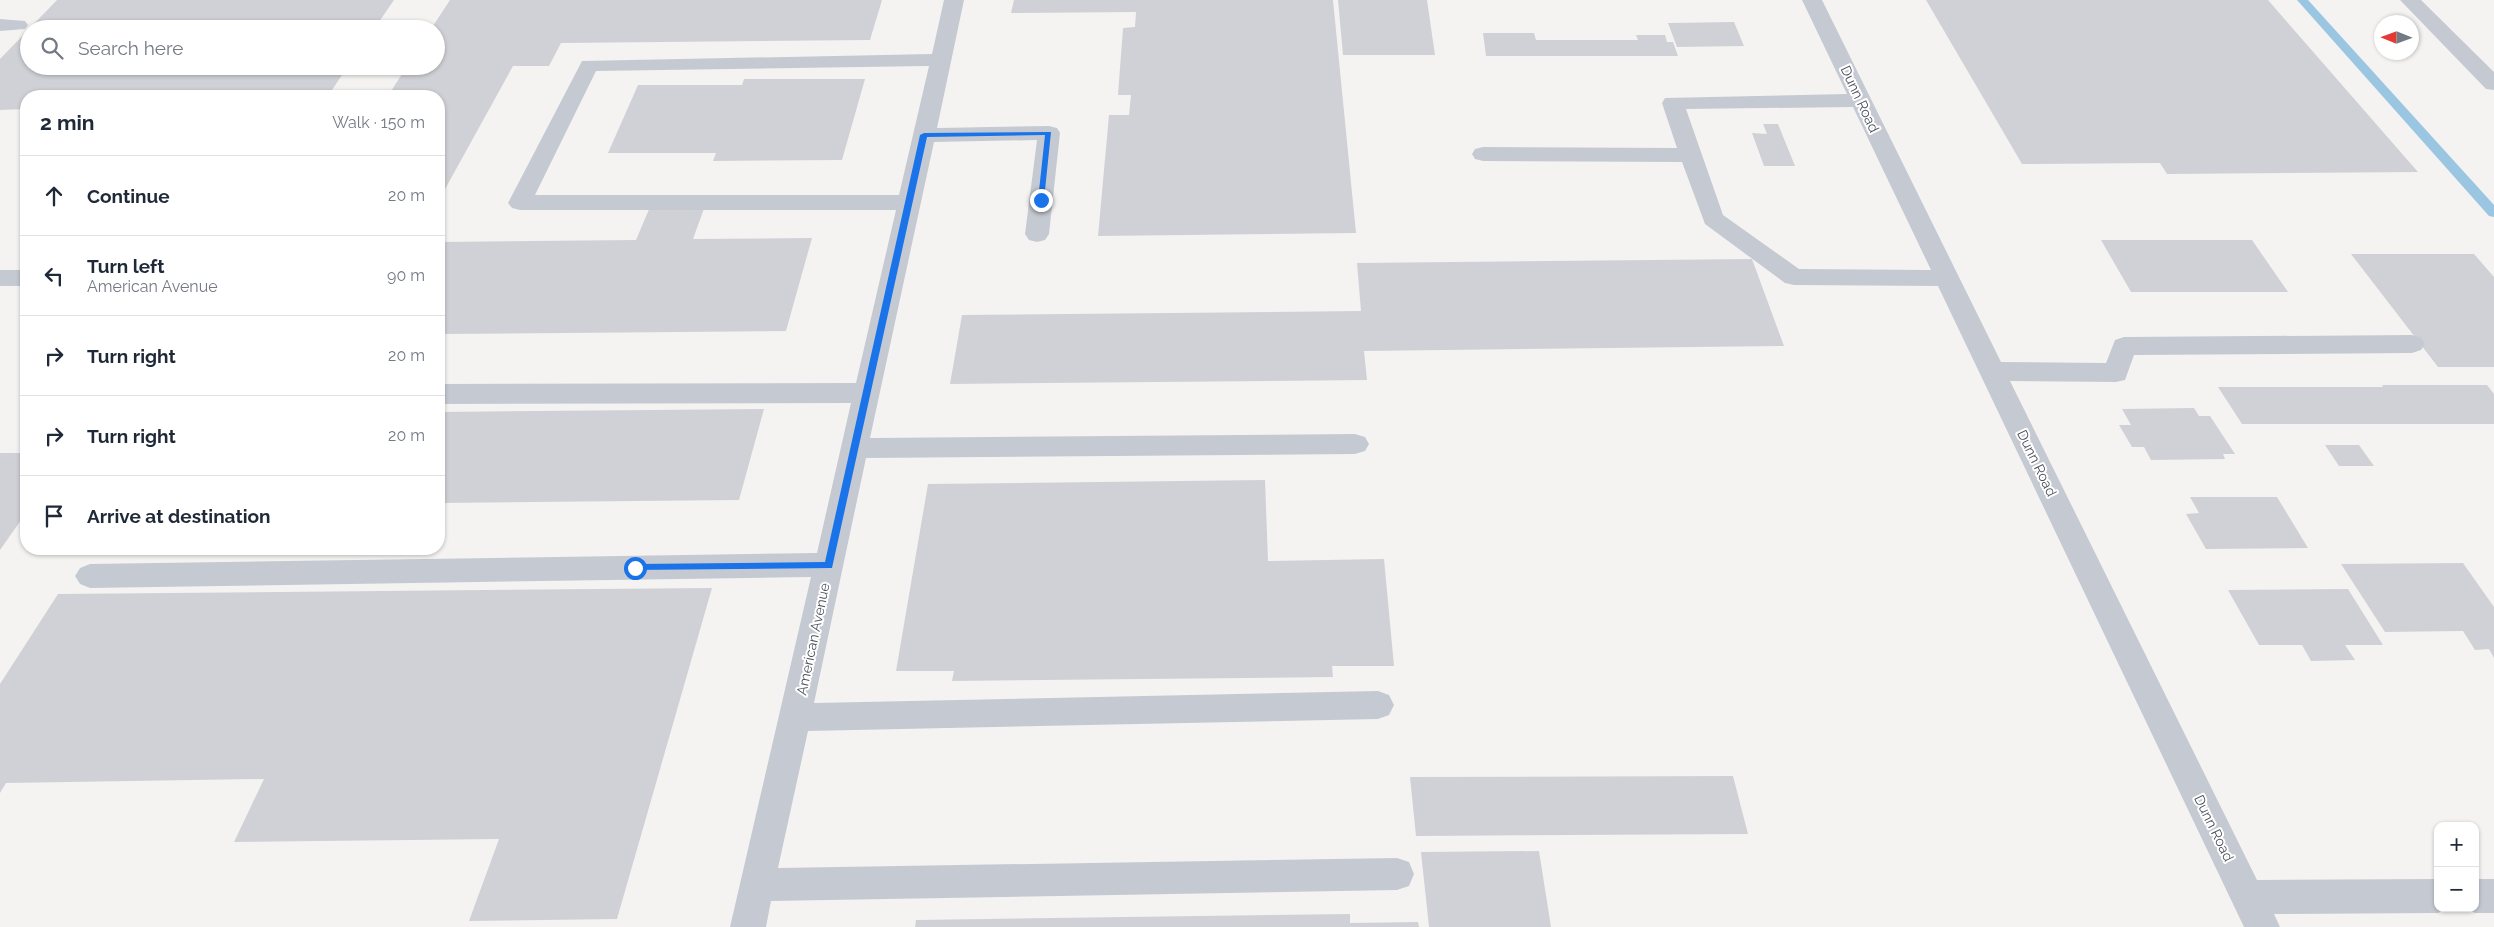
<!DOCTYPE html>
<html lang="en">
<head>
<meta charset="utf-8">
<style>
	:root { --surface:#fff; --page:#f6f6f7; --text:#1f2937; --muted:#747a83; --line:#e0e1e3 }
	body { margin:0; font-family:Raleway,sans-serif; background:var(--page); color:var(--text) }
	.controls { position:absolute; right:15px; bottom:15px; display:grid; overflow:hidden; border-radius:10px; box-shadow:0 1px 4px #0004 }
	.controls button { width:45px; height:45px; display:grid; place-items:center; padding:0; border:0; border-bottom:1px solid var(--line); background:var(--surface); color:var(--text); font:25px sans-serif }
	.compass { position:absolute; left:2374px; top:15px; width:45px; height:45px; border-radius:50%; background:var(--surface); box-shadow:0 1px 4px #0004; rotate:271deg }
	.stop { position:absolute; width:15px; height:15px; margin:-11px; border:4px solid #1a73e8; border-radius:50%; background:#fff }
	.stop.end { background:#1a73e8; border-color:#fff; box-shadow:0 1px 5px #0008 }
	.list { margin:0; padding:0; list-style:none }
	h2 { display:flex; justify-content:space-between; align-items:center; height:65px; margin:0; padding:0 20px; font-size:21px }
	h2 small { font-size:16px; font-weight:400; color:var(--muted) }
	.list li { display:grid; grid-template-columns:32px 1fr auto; gap:15px; align-items:center; box-sizing:border-box; height:80px; padding:0 20px; border-top:1px solid var(--line) }
	.list b { display:block; font-size:19px; white-space:nowrap }
	.list p { margin:0; font-size:16px; white-space:nowrap; color:var(--muted) }
	.list em { font-size:16px; font-style:normal; color:var(--muted) }
	.icon { flex:none; width:28px; height:28px; fill:none; stroke:currentColor; stroke-width:2; stroke-linecap:round; stroke-linejoin:round }
	.map { position:relative; flex:none; width:2494px; height:927px; overflow:hidden }
	.search { position:absolute; background:var(--surface); box-shadow:0 1px 4px #0004; left:20px; top:20px; width:425px; height:55px; display:flex; align-items:center; gap:12px; box-sizing:border-box; padding:0 18px; border-radius:28px; color:var(--muted); font-size:19px }
	.panel { position:absolute; background:var(--surface); box-shadow:0 1px 4px #0004; left:20px; top:90px; width:425px; height:465px; border-radius:20px }
	.map>svg:first-child { display:block }
	.lines { fill:none; stroke-linecap:round; stroke-linejoin:round }
	.stream { fill:#9ac6e2; fill-rule:evenodd }
	.building { fill:#d0d1d6 }
	.minor { fill:#c5cad2; fill-rule:evenodd }
	.route { fill:#1a73e8 }
	.labels { text-anchor:middle; dominant-baseline:central; stroke-width:4; stroke-linejoin:round; paint-order:stroke }
	.street-label { font-size:14px; fill:#4c525d; stroke:#fff }
</style>
</head>
<body>
<div class="map">
<svg width="2494" height="927" viewBox="0 0 2494 927">
	<rect width="100%" height="100%" fill="#f4f3f2"/>
	<g class="lines">
		<path class="stream" d="M2297,0H2308L2494,205V217L2489,216Z"/>
	</g>
	<path class="building" d="M57,0H394L374,29H29Z
		M450,0H882L870,40L561,43L549,66H513L439,200V96H388L407,66H436V29H431Z
		M1014,0H1333L1356,233L1098,236L1109,115H1129L1131,95H1118L1123,28L1135,27L1136,12L1011,13Z
		M1338,0H1427L1435,55H1343Z
		M1926,0H2268L2418,172L2167,174L2160,163L2022,164Z
		M1734,22L1744,46L1677,47L1668,23Z
		M29,29V66H348L328,96H26V109L0,110V59Z
		M1483,33H1534L1536,40H1638L1636,35H1665L1667,42H1673L1678,56H1486Z
		M744,79H865L842,160L713,161L716,153H608L638,85H742Z
		M1763,124H1778L1795,166H1764L1752,133L1767,134Z
		M705,206L693,239L812,238L786,331L439,334V242L636,240L650,207Z
		M2101,240H2252L2288,292H2131Z
		M2351,254H2474L2494,277V367H2438Z
		M1752,259L1784,346L1364,351L1367,380L950,384L962,315L1361,311L1357,263Z
		M2382,385H2487L2494,394V424H2242L2218,387H2383Z
		M2194,408L2199,416H2210L2235,454H2223L2225,459L2151,460L2144,447H2132L2119,425H2131L2122,409Z
		M764,409L739,500L439,503V412Z
		M2325,445H2359L2374,466H2339Z
		M0,453H26V513L0,550Z
		M1265,480L1268,561L1384,559L1394,666H1332L1333,677L952,681L954,671H896L928,484Z
		M2190,497H2277L2308,548L2206,549L2186,514L2199,513Z
		M2463,563L2494,607V658L2489,649L2475,650L2463,631L2385,632L2341,564Z
		M712,588L617,919L469,921L499,839L234,842L264,779L6,783L0,793V684L58,594Z
		M2348,589L2383,645H2345L2355,660L2311,661L2302,645H2259L2228,590Z
		M1733,776L1748,834L1416,836L1410,777Z
		M1539,851L1551,927H1429L1421,852Z
		M1350,914V923L1418,922L1419,927H915L916,920Z"/>
	<g class="lines">
		<path class="minor" d="M944,0H964L937,128L1049,126L1057,128L1060,133L1049,234L1045,240L1037,242L1029,240L1025,234L1037,140L934,142L870,438L1355,434L1365,437L1369,444L1365,451L1355,454L866,458L814,703L1378,691L1389,695L1394,705L1389,715L1378,719L808,731L778,868L1397,858L1409,862L1414,874L1409,886L1397,890L771,901L766,927H730L811,577L90,588L80,584L75,576L80,568L90,564L817,553L851,403L439,404V384L856,383L896,210H520L512,208L508,203L582,61L932,54ZM929,66L899,195H535L596,71Z
			M1802,0H1822L2001,362L2106,363L2115,340L2124,337L2412,335L2421,338L2425,344L2421,350L2412,353L2134,355L2125,380L2116,382L2010,381L2257,880L2438,879V908H2449L2438,913L2274,914L2280,927H2244L1938,286L1794,285L1785,283L1705,224L1682,162L1483,161L1475,159L1472,154L1475,149L1483,147L1677,148L1662,103L1665,98L1847,94ZM1853,107L1931,270L1799,269L1723,215L1686,109Z
			M2400,0H2421L2494,72V90L2486,89Z
			M0,19L25,21L28,25L25,29L0,31Z
			M0,270H26V286H0Z
			M2475,879H2494V913H2475L2464,908H2475Z"/>
	</g>
	<path class="route" d="M1051,132L1044,200L1041,203L1038,200L1045,135L927,137L832,568L632,570V565L635,564L825,562L920,135L924,133Z"/>
	<g class="labels">
		<g class="street-label">
			<text transform="translate(1860 99) rotate(65)">Dunn Road</text>
			<text transform="translate(2037 463) rotate(64)">Dunn Road</text>
			<text transform="translate(813 639) rotate(-78)">American Avenue</text>
			<text transform="translate(2214 828) rotate(64)">Dunn Road</text>
		</g>
	</g>
</svg>
<div class="controls">
<button>+</button>
<button>−</button>
</div>
<svg class="compass" viewBox="-18 -18 36 36"><path d="M0-13l5 13h-10z" fill="#e53935"/><path d="M0 13l5-13h-10z" fill="#747a83"/></svg>
<div class="stop" style="left:635px;top:568px"></div>
<div class="stop end" style="left:1041px;top:200px"></div>
<div class="search"><svg class="icon" aria-label="search" viewBox="0 0 24 24"><circle cx="10" cy="10" r="6"/><path d="M15 15l6 6"/></svg>Search here</div>
<section class="panel">
<h2>2 min<small>Walk · 150 m</small></h2>
<ul class="list">
<li><svg class="icon" aria-label="ahead" viewBox="0 0 24 24"><path d="M12 20V5M6 11l6-6 6 6"/></svg><div><b>Continue</b></div><em>20 m</em></li>
<li><svg class="icon" aria-label="left" viewBox="0 0 24 24"><path d="M17 20v-9H6M10 6l-5 5 5 5"/></svg><div><b>Turn left</b><p>American Avenue</p></div><em>90 m</em></li>
<li><svg class="icon" aria-label="right" viewBox="0 0 24 24"><path d="M7 20v-9h11M14 6l5 5-5 5"/></svg><div><b>Turn right</b></div><em>20 m</em></li>
<li><svg class="icon" aria-label="right" viewBox="0 0 24 24"><path d="M7 20v-9h11M14 6l5 5-5 5"/></svg><div><b>Turn right</b></div><em>20 m</em></li>
<li><svg class="icon" aria-label="arrive" viewBox="0 0 24 24"><path d="M6 21V4h12l-3 4 3 4H6"/></svg><div><b>Arrive at destination</b></div></li>
</ul>
</section>
</div>
</body>
</html>
